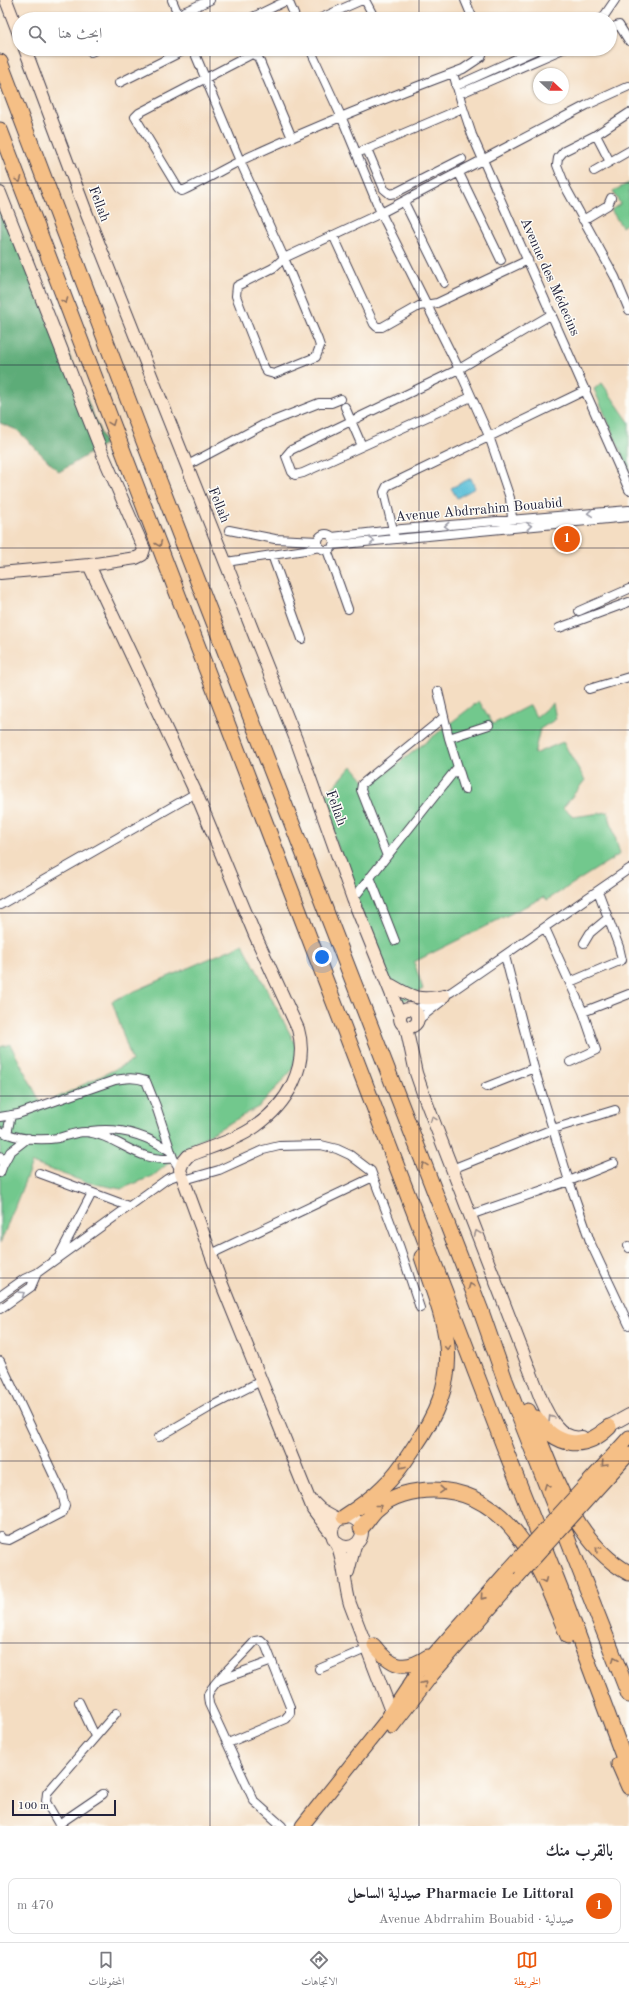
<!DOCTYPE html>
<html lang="ar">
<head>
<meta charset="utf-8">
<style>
	:root { --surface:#fff; --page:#f7f7f7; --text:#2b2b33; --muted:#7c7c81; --line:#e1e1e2; --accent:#ea580c }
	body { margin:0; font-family:"Old Standard TT",Amiri,serif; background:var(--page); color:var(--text); direction:rtl }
	.compass { position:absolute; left:533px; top:68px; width:36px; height:36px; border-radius:50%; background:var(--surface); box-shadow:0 1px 3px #0004; rotate:112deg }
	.scale { position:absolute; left:12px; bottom:10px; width:104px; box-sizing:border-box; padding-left:4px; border:2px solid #22223b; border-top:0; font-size:11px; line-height:14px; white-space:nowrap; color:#22223b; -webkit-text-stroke:3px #fdfcf7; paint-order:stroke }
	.you { position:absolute; left:322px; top:957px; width:14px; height:14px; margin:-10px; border:3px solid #fff; border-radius:50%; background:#1a73e8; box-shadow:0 0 0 6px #1a73e833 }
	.badge { display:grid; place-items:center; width:26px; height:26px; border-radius:50%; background:var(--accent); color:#fff; font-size:13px; font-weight:700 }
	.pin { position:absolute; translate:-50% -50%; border:2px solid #fff; box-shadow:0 1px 4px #0006 }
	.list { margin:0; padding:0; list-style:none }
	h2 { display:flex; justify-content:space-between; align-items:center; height:52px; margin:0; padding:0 16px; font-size:17px }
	h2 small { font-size:13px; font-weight:400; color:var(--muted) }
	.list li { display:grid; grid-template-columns:26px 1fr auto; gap:12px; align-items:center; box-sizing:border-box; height:56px; margin:0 8px 8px; padding:0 8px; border:1px solid var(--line); border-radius:8px }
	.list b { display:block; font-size:15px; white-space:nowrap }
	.list p { margin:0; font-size:13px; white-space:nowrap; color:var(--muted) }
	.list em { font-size:13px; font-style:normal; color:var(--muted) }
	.icon { flex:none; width:22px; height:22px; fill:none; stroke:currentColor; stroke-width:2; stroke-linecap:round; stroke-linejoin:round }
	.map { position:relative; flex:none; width:629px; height:1826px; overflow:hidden; direction:ltr }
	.search { position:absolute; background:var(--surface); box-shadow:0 1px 3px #0004; left:12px; right:12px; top:12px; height:44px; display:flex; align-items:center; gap:10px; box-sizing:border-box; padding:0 14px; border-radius:22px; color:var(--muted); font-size:15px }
	.sheet { height:116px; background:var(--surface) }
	nav { display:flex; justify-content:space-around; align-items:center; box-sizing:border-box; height:56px; border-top:1px solid var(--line); background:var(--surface); font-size:11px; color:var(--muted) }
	nav a { display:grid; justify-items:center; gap:2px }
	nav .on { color:var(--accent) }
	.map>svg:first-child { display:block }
	.green { fill:#72c88d; stroke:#4a7564 }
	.forest { fill:#5dac78; stroke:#40675a }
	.water { fill:#59bed7; stroke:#3e7089 }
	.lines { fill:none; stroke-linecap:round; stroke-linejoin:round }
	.street-casing { stroke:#423e4f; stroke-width:10 }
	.secondary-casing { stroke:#423e4f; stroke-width:14 }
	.primary-casing { stroke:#423e4f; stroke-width:15 }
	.highway-casing { stroke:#423e4f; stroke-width:17 }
	.street { stroke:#fff; stroke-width:8 }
	.secondary { stroke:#fbe5cf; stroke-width:12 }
	.primary { stroke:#f5bf86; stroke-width:13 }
	.highway { stroke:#f5bf86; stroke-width:15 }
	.primary-bridge-casing { stroke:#423e4f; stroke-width:15; stroke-linecap:butt }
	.primary-bridge { stroke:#f5bf86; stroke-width:13 }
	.oneway { stroke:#8c7060 }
	.oneway2 { stroke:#9c9ca7 }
	.oneway3 { stroke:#998d8c }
	.grid { fill:none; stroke:#22223b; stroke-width:1; stroke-opacity:0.55 }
	.labels { text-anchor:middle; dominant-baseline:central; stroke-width:3; stroke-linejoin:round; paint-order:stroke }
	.street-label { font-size:14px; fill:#22223b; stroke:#fdfcf7 }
</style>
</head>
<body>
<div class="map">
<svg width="629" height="1826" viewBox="0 0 629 1826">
	<rect width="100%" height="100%" fill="#fdfcf7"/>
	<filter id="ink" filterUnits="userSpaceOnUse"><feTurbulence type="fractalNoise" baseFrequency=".025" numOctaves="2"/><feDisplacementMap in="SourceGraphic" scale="8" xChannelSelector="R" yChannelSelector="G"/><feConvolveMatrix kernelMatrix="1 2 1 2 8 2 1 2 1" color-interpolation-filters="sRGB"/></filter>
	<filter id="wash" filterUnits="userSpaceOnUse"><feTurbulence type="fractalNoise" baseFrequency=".012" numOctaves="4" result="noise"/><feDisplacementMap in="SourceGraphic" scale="16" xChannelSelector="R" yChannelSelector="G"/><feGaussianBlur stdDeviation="0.9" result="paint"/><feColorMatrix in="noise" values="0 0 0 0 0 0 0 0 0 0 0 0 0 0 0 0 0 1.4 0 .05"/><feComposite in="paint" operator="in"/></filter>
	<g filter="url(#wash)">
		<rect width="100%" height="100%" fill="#f4ddc2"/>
		<path class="green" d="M629,183V222L622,227L611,210L620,204L613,191Z
			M602,383L629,422V471L594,389Z
			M479,701L493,724L530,705L536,717L553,703L556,719L540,729L534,754L563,742L585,780L563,808L573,817L608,812L620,854L547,900L544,897L414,962L423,989L396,1006L321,801L352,766L369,786Z
			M243,944L298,1049L292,1070L260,1106L189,1146L153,1176L121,1189L85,1182L32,1163L0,1244V1047L10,1044L42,1105L132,1061L112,1001Z"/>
		<path class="forest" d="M0,184L105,444L59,472L17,430L0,423Z"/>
		<path class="water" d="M471,478L475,488L457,498L451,488Z"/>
	</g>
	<g filter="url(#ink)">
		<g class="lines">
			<g class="street-casing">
				<path id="street" d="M172,0L180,19
					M288,0L296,19
					M365,0L375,19
					M465,0L473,19
					M168,19L210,0
					M249,19L288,0
					M319,19L362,0
					M602,19L615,0
					M610,28L619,25L629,41
					M193,49L240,161L284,258L318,340L320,346L316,357L274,374L267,372L263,365L236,296L237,286L273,268L284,258L381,213L587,105L629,86
					M310,49L341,116L381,213L459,369L489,436L510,498L513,528
					M91,52L98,49
					M453,73L463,108L472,135L629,490
					M119,83L187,49
					M456,86L538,49
					M459,94L563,49
					M629,113L594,136L564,151L558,158L557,165L566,188L615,277L629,310
					M596,135L610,162
					M292,138L258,57L252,54L139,113L135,117L178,188L182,191C202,182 221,170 242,160C314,127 388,97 463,69L481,57L484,49
					M367,149L384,189L390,194L395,193L462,159
					M362,151L463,108
					M594,171L629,151
					M459,173L501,260
					M404,202L444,283
					M583,220L608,205L611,198
					M333,235L374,324L377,327H382L419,306L437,303L528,260
					M471,397L303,473L295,475L292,472L286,456L291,450L459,369L552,314
					M345,407L362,446
					M186,466L263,425L319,403H331L341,399
					M229,530L275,539L318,541
					M318 542a8 8 0 1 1 16 0a8 8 0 1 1-16 0Z
					M394,534L384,492L387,486L586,390
					M332,537L402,529L629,510
					M333,545L629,517
					M327,550L348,609
					M272,555L302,639
					M226,562L305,550L319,547
					M579,611L629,589
					M559,628L629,602
					M589,689L629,677
					M438,691L449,738L465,790
					M449,738L489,725
					M387,856L361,790L362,784L444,717
					M370,877L395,941
					M353,899L457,768
					M0,905L196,793
					M545,928L583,1012L629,994
					M584,943L590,933L608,918
					M505,956L534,1068L569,1181L591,1244L629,1325
					M570,982L622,960L619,947L598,891
					M415,1010L451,992L629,869
					M418,1020L442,1001
					M570,1062L596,1050L583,1012
					M486,1087L534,1068
					M0,1117L18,1114L115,1080C126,1078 135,1077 146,1081L156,1106L173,1158L180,1170
					M0,1131C17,1139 40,1141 58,1138C66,1136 76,1132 85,1132C116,1134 140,1165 173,1158
					M91,1131C121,1127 146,1135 170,1151
					M7,1134L11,1115
					M0,1156L3,1165L0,1173
					M3,1165L10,1152L28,1138
					M452,1169L553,1129L615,1110
					M39,1173L128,1206
					M184,1180L219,1170L263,1150L279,1146L321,1145L337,1149L350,1155L371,1171L400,1248L420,1308
					M470,1215L569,1181L614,1163
					M628,1246L629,1248
					M60,1254L92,1193
					M211,1254L373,1177
					M0,1296L24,1279L37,1273L167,1179L180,1174
					M0,1309L31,1287L37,1273
					M0,1361L62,1493L65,1506L63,1512L9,1540L2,1539L0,1536
					M159,1437L214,1405L261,1381
					M319,1669L368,1648
					M220,1680L272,1661
					M79,1702L95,1736
					M228,1743L285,1719L290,1713V1707L265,1644L261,1640L255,1641C246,1652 211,1684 208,1695C208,1699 209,1701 209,1704L254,1801L282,1826
					M59,1824L103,1794
					M60,1826L46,1802L47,1793L116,1713"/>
			</g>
			<g class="secondary-casing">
				<path id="secondary" d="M6,0L19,34
					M25,49L86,212L297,742L353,899L400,1015
					M0,193L103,455L144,549L142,555L136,558L89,565L0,573
					M89,565L196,793L255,935L298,1029C309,1067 287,1104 256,1126C237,1140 210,1147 188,1156L183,1162L180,1170L221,1282L313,1509L331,1533
					M391,985C413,998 419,1001 444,996
					M400 1018a9 9 0 1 1 18 0a9 9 0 1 1-18 0Z
					M406,1027L416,1073L424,1096L541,1399C548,1415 560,1441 582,1437
					M602,1430L629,1415
					M313,1502L320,1509L338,1519
					M332 1532a15 15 0 1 1 30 0a15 15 0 1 1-30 0Z
					M337,1544C345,1563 344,1584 350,1604L394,1719
					M348,1572L355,1545"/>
			</g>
			<g class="primary-casing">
				<path id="primary" d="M580,1491L629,1437
					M590,1497L629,1454
					M374,1645C391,1667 404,1672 428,1656
					M392,1727L433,1674L522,1572
					M302,1826L384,1723L418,1672L509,1569"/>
			</g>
			<g class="highway-casing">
				<path id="highway" d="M0,62L154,468L481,1311L505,1380L629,1695
					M0,130L505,1449L563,1595L629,1772
					M528,1411C551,1467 573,1543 629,1573
					M536,1418C556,1446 583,1452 609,1427
					M344,1517C358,1508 371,1499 383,1487C395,1476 404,1463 413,1449C435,1417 451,1385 447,1345C444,1315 431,1285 422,1257
					M361,1528C367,1522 371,1514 377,1509C391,1495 414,1490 433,1490C514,1490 542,1574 568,1636
					M619,1764L629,1787"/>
			</g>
			<use href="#street" class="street"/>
			<use href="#secondary" class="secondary"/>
			<use href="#primary" class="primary"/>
			<use href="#highway" class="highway"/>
			<g class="primary-bridge-casing">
				<path id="primary-bridge" d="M509,1569L580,1491
					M522,1572L590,1497"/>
			</g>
			<use href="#primary-bridge" class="primary-bridge"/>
		</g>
		<defs><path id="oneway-chevron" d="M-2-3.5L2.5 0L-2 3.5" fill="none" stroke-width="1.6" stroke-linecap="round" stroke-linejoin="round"/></defs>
		<g class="oneway">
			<use href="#oneway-chevron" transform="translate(19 180) rotate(69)"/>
			<use href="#oneway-chevron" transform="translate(65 301) rotate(70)"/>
			<use href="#oneway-chevron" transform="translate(112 423) rotate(69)"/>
			<use href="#oneway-chevron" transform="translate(159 544) rotate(68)"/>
			<use href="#oneway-chevron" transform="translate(424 1165) rotate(-111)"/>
			<use href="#oneway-chevron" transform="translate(471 1286) rotate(-111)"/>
			<use href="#oneway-chevron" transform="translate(447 1347) rotate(85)"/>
			<use href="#oneway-chevron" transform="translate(604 1464) rotate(133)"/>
			<use href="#oneway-chevron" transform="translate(402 1466) rotate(126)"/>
			<use href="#oneway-chevron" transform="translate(547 1486) rotate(-111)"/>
			<use href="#oneway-chevron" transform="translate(442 1490) rotate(4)"/>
			<use href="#oneway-chevron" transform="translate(379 1507) rotate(-39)"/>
			<use href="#oneway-chevron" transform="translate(598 1549) rotate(-135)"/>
			<use href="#oneway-chevron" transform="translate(544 1581) rotate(66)"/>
			<use href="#oneway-chevron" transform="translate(483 1597) rotate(132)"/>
			<use href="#oneway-chevron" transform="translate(615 1659) rotate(-112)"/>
			<use href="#oneway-chevron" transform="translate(424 1684) rotate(-50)"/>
		</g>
		<g class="oneway2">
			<use href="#oneway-chevron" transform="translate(590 513) rotate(175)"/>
			<use href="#oneway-chevron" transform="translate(447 526) rotate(176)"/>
			<use href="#oneway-chevron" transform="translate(529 526) rotate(-5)"/>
			<use href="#oneway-chevron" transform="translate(372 541) rotate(-6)"/>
			<use href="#oneway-chevron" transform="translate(22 1294) rotate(-35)"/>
		</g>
		<g class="oneway3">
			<use href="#oneway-chevron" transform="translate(433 1119) rotate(-111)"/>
			<use href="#oneway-chevron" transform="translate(477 1233) rotate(-111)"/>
			<use href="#oneway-chevron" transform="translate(551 1418) rotate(-122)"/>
		</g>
	</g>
	<path class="grid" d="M210,0V19M419,0V19M210,49V1826M419,49V1826M0,183H629M0,365H629M0,548H629M0,730H629M0,913H629M0,1096H629M0,1278H629M0,1461H629M0,1643H629"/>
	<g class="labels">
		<g class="street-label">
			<text transform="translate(99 204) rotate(69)">Fellah</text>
			<text transform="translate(550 277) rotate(66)">Avenue des Médecins</text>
			<text transform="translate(219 505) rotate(68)">Fellah</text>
			<text transform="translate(479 510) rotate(-5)">Avenue Abdrrahim Bouabid</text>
			<text transform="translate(336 808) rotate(70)">Fellah</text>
		</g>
	</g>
</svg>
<svg class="compass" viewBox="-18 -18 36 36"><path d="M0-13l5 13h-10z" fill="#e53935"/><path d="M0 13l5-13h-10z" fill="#7c7c81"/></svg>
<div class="scale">100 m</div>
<div class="you"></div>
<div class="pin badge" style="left:567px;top:539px">1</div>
<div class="search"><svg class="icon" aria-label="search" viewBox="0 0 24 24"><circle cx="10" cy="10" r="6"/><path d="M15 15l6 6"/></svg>ابحث هنا</div>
</div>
<section class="sheet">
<h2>بالقرب منك<small></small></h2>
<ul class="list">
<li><span class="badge">1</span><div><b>Pharmacie Le Littoral صيدلية الساحل</b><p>صيدلية · Avenue Abdrrahim Bouabid</p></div><em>470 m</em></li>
</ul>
</section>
<nav>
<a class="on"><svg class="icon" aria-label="map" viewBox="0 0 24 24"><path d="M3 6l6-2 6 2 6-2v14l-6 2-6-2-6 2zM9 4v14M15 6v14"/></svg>الخريطة</a>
<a><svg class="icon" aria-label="directions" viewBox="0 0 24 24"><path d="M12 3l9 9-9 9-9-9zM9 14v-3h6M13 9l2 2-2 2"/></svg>الاتجاهات</a>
<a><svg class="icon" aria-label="saved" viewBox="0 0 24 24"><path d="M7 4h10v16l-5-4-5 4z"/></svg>المحفوظات</a>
</nav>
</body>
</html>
